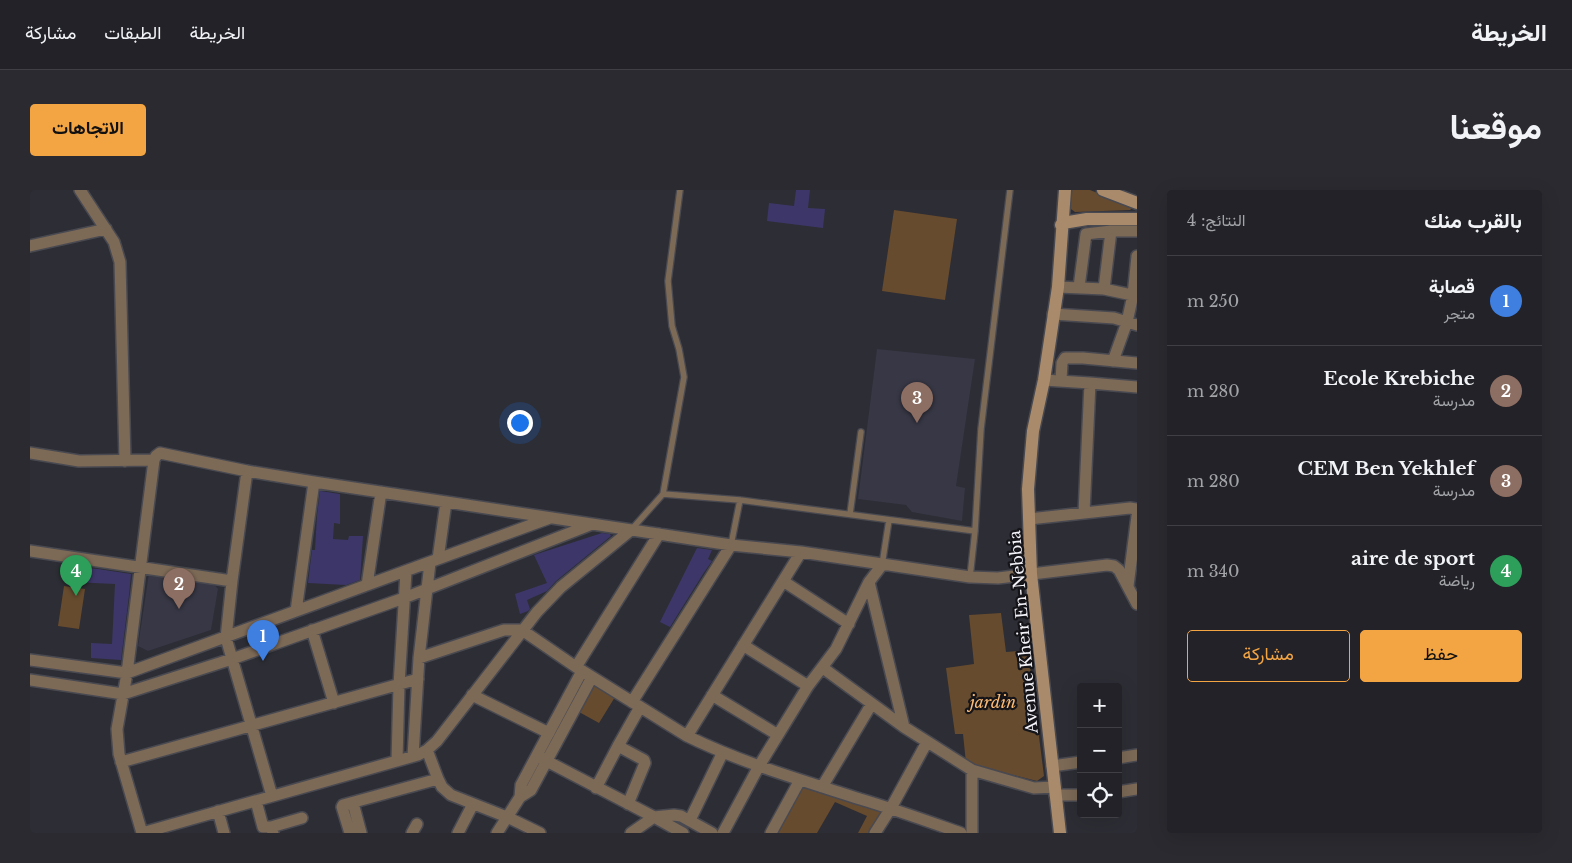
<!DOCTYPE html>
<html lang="ar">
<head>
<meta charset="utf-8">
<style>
	:root { --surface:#222228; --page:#2a2a30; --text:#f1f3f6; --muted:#a2a4a8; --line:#3f3f45; --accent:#f3a443 }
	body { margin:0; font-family:"Libre Baskerville",Vazirmatn,serif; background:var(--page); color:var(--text); direction:rtl }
	.controls { position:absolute; right:15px; bottom:15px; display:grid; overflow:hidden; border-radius:5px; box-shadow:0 5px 20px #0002 }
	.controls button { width:45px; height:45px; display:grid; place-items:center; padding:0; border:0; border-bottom:1px solid var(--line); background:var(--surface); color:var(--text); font:25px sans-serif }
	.you { position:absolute; left:489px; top:232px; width:18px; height:18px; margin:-12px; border:4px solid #fff; border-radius:50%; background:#1a73e8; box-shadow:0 0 0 8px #1a73e833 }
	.badge { display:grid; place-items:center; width:32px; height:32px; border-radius:50%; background:var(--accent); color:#fff; font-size:16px; font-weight:700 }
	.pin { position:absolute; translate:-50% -41px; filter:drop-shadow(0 1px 2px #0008) }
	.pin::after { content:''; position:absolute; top:26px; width:18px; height:15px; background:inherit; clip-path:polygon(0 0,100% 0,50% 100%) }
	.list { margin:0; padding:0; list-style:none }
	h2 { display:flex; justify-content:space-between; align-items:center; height:65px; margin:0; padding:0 20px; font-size:21px }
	h2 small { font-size:16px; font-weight:400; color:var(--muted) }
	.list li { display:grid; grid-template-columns:32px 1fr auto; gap:15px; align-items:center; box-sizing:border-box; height:90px; padding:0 20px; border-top:1px solid var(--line) }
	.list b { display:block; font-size:19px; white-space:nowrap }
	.list p { margin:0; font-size:16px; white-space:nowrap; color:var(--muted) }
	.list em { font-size:16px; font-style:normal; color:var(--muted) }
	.actions { display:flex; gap:10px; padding:15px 20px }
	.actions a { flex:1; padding:11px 0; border:1px solid var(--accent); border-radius:5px; text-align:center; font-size:18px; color:var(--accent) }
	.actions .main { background:var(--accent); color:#111 }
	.icon { flex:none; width:28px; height:28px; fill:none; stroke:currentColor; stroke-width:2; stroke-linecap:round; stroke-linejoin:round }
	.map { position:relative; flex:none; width:1107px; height:643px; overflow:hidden; direction:ltr; border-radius:5px }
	header { display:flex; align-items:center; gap:30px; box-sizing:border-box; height:70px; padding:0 25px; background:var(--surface); border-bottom:1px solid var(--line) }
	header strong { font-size:24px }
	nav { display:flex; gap:28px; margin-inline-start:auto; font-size:18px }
	.intro { display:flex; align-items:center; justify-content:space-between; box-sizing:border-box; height:120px; padding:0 30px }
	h1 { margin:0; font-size:35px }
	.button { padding:12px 22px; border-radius:5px; background:var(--accent); color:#111; font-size:18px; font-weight:700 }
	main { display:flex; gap:30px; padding:0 30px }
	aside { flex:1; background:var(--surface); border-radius:5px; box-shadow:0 5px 20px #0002 }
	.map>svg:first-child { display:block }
	.built { fill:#373745 }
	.green { fill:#664b2e }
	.building { fill:#3d3769 }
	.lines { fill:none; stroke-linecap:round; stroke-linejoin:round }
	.lane-casing { stroke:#494951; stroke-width:8 }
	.street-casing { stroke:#494951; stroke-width:14 }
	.secondary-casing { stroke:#494951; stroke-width:15 }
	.lane { stroke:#7c6956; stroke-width:5.5 }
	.street { stroke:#7c6956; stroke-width:11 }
	.secondary { stroke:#a98b6b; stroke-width:12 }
	.labels { text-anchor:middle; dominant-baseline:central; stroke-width:4.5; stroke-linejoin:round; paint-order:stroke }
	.street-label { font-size:16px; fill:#f4f4fa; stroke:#151519 }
	.park-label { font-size:16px; font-style:italic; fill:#fbbb75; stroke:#151519 }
</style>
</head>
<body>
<header>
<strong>الخريطة</strong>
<nav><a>الخريطة</a><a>الطبقات</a><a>مشاركة</a></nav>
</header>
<div class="intro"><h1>موقعنا</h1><a class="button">الاتجاهات</a></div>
<main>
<aside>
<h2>بالقرب منك<small>النتائج: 4</small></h2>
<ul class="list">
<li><span class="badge" style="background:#3f7fe0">1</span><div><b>قصابة</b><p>متجر</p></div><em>250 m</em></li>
<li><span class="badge" style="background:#8d6e63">2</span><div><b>Ecole Krebiche</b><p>مدرسة</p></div><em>280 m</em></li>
<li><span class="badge" style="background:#8d6e63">3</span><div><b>CEM Ben Yekhlef</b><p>مدرسة</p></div><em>280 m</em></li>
<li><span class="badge" style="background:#2e9e5b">4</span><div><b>aire de sport</b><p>رياضة</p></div><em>340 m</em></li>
</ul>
<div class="actions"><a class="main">حفظ</a><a>مشاركة</a></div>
</aside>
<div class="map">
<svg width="1107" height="643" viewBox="0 0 1107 643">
	<rect width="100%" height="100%" fill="#2d2d35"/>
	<path class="built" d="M847,159L945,169L926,296L935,298L932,331L882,322L876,315L828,309Z
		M119,383L184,394L188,399L181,440L118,461L108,456Z"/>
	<path class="green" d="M1039,0H1060L1103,17L1100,20L1045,22L1037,16Z
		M864,20L927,29L915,110L852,101Z
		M34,396L55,399L49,439L28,436Z
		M971,423L976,462L998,460L1014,586L1007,591L936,573L933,544H925L916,478L944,474L939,425Z
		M565,495L585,507L569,533L549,522Z
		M773,596L854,620L840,643H828L837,626L805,612L787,643H745Z"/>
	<path class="building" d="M766,0H780L778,18L795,19L793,38L737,31L739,13L764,16Z
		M290,301L310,304V334L304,333L303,349L318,350L319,346H333L330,390L316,395L278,393L282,360H285L287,326Z
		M572,343L580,344L581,346L526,391L517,401L497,410L500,419L498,421L490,424L485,404L517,393L504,365Z
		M667,358L682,360L678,369L682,371L673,384L640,437L630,432Z
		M44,377L68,379L101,384L99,405L91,470L61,468V453L82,454L85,394L43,392Z"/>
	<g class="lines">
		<g class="lane-casing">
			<path id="lane" d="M633,304L710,310L945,341
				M820,324L831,242
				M601,340L633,304L654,187L649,159L642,136L638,91L650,0
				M701,355L710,310
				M852,375L859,330
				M940,387L945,341L951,239L980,0"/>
		</g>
		<g class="street-casing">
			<path id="street" d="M50,0L84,52L90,72L95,271
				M0,56L76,39
				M1028,97L1074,99L1107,106
				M1049,97L1056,44L1081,41H1107
				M1074,99L1081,41
				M1023,124L1084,128L1107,135
				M1083,171L1097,132L1103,105L1107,66
				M1014,190L1060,193L1054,323
				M1031,190L1032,173L1035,168H1053L1107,173
				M1060,193L1107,197
				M0,263L49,271L124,270
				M217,281L202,391L196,448L242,606
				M999,329L1100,318L1106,319L1107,321
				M0,361L202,391
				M408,369L416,312
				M753,391L819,434
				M839,392L874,537
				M337,395L351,302
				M1098,396L1107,326
				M266,421L284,292
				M282,440L304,513
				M713,455L778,496
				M389,468L474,440H492L546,477L657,546C712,573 771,590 830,609C864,619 897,631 931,643
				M0,470L97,483L520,328
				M546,477L629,344
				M793,478L874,537L942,580L1004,598L1025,597
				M0,490L93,504L202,469L374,408L560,335
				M442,505L519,543
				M682,505L748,545
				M602,512L701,355
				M657,546L771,362
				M588,556L610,517
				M397,560L408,589L412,597L421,605L477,627L510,643
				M383,566L389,468L400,373
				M507,566L624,627L644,625L651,626L682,643
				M1088,568L1107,565
				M367,571L369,495L376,382
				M91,572L388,489
				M1022,576L1051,572
				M942,580V643
				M792,597L841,515
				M566,598L588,556L614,570L615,573L598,614
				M1088,602L1107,599
				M1025,605H1051
				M490,607L491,595L552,481
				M226,611L233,637H241L243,643
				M323,613L331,643
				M188,621L194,643
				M660,630L693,562
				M241,637L272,628
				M112,643L89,564L87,539L97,483L124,270L126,266L130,263L217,281L284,292L701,355L771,362L940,387L968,388L1077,375L1084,376L1089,380L1107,414
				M112,643L388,565L397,560L407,551L507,422L531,397L601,340
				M320,643L312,617L313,615L408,589
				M382,643L387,634
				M428,643L443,614
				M467,643L490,607L501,600L562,487
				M601,643L624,627L653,643
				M693,643L729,576L778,496L806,459L839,392L852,375
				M741,643L770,590
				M845,643L861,618L897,552"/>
		</g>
		<g class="secondary-casing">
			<path id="secondary" d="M1073,0L1107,13
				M1031,35L1033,33L1057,29H1107
				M1030,643L1001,384L998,299L1003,241L1014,190L1028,97L1035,0"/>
		</g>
		<use href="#lane" class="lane"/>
		<use href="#street" class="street"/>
		<use href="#secondary" class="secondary"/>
	</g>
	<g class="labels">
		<g class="street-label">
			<text transform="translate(993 442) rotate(-95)">Avenue Kheir En-Nebbia</text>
		</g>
		<g class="park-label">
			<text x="963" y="512">jardin</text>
		</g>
	</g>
</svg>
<div class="controls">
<button>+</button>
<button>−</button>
<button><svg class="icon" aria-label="locate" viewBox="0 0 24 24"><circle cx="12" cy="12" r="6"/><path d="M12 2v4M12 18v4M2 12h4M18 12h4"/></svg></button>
</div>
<div class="you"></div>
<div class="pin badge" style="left:233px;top:471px;background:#3f7fe0">1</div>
<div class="pin badge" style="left:149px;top:419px;background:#8d6e63">2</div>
<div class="pin badge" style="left:887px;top:233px;background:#8d6e63">3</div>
<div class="pin badge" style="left:46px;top:406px;background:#2e9e5b">4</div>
</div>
</main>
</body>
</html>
